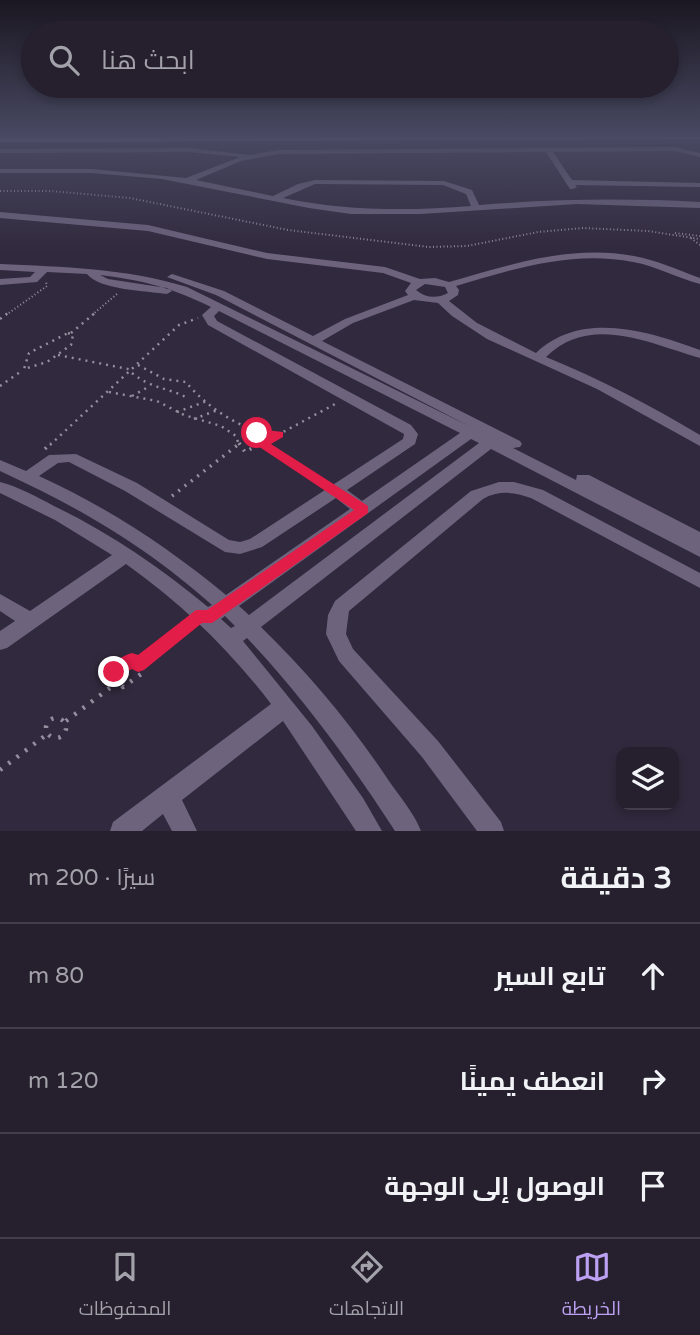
<!DOCTYPE html>
<html lang="ar">
<head>
<meta charset="utf-8">
<style>
	:root { --surface:#251f2e; --page:#2d2736; --text:#f1f3f6; --muted:#a3a2aa; --line:#423d4a; --accent:#bca0f2 }
	body { margin:0; font-family:"Varela Round",Cairo,sans-serif; background:var(--page); color:var(--text); direction:rtl }
	.controls { position:absolute; right:21px; bottom:21px; display:grid; overflow:hidden; border-radius:14px; box-shadow:0 4px 10px #0003 }
	.controls button { width:63px; height:63px; display:grid; place-items:center; padding:0; border:0; border-bottom:2px solid var(--line); background:var(--surface); color:var(--text); font:35px sans-serif }
	.stop { position:absolute; width:21px; height:21px; margin:-16px; border:5px solid #e11d48; border-radius:50%; background:#fff }
	.stop.end { background:#e11d48; border-color:#fff; box-shadow:0 2px 7px #0008 }
	.list { margin:0; padding:0; list-style:none }
	h2 { display:flex; justify-content:space-between; align-items:center; height:91px; margin:0; padding:0 28px; font-size:30px }
	h2 small { font-size:23px; font-weight:400; color:var(--muted) }
	.list li { display:grid; grid-template-columns:46px 1fr auto; gap:21px; align-items:center; box-sizing:border-box; height:105px; padding:0 28px; border-top:2px solid var(--line) }
	.list b { display:block; font-size:26px; white-space:nowrap }
	.list em { font-size:23px; font-style:normal; color:var(--muted) }
	.icon { flex:none; width:38px; height:38px; fill:none; stroke:currentColor; stroke-width:2; stroke-linecap:round; stroke-linejoin:round }
	.map { position:relative; flex:none; width:700px; height:831px; overflow:hidden; direction:ltr }
	.search { position:absolute; background:var(--surface); box-shadow:0 4px 10px #0003; left:21px; right:21px; top:21px; height:77px; display:flex; align-items:center; gap:18px; box-sizing:border-box; padding:0 24px; border-radius:38px; color:var(--muted); font-size:26px }
	.sheet { height:406px; background:var(--surface) }
	nav { display:flex; justify-content:space-around; align-items:center; box-sizing:border-box; height:98px; border-top:2px solid var(--line); background:var(--surface); font-size:19px; color:var(--muted) }
	nav a { display:grid; justify-items:center; gap:4px }
	nav .on { color:var(--accent) }
	.map>svg:first-child { display:block }
	.lines { fill:none; stroke-linecap:round; stroke-linejoin:round }
	.path-far3 { stroke:#958e9f; stroke-width:2; stroke-dasharray:1 2.5; stroke-linecap:butt }
	.path-far2 { stroke:#958e9f; stroke-width:2.5; stroke-dasharray:2 5; stroke-linecap:butt }
	.path-far1 { stroke:#958e9f; stroke-width:3.5; stroke-dasharray:2 6; stroke-linecap:butt }
	.path { stroke:#958e9f; stroke-width:4.5; stroke-dasharray:2.5 8; stroke-linecap:butt }
	.street { fill:#6d637d; fill-rule:evenodd }
	.highway { fill:#c5abec; fill-rule:evenodd }
	.route { fill:#e11d48 }
</style>
</head>
<body>
<div class="map">
<svg width="700" height="831" viewBox="0 0 700 831">
	<rect width="100%" height="100%" fill="#31293d"/>
	<g class="lines">
		<path class="path-far3" d="M0,191H51L130,198L288,230L429,247L467,246L538,232L583,228L648,231L700,239
			M675,233L700,236
			M691,238L700,245
			M6,315L47,286L46,282
			M92,315L117,294"/>
		<path class="path-far2" d="M0,319L8,313
			M68,333L73,335L71,345L47,362L24,369L29,353Z
			M71,333L95,313
			M58,355L133,370
			M138,365L164,379L186,382C206,407 244,432 276,435
			M132,373C152,389 166,387 188,398
			M0,386L23,370
			M109,392L157,401L184,415L221,426L236,436L239,445
			M132,396L150,386
			M177,412L207,401
			M194,419L220,409
			M50,445L179,325L198,318
			M259,445L337,403"/>
		<path class="path-far1" d="M239,443L245,452L262,443
			M262,444L324,483
			M45,449L51,443
			M172,496L239,444"/>
		<path class="path" d="M133,659L144,672L123,687L113,673Z
			M138,664L191,623
			M46 728a10 10 0 1 1 20 0a10 10 0 1 1-20 0Z
			M66,721L119,681
			M0,770L46,735"/>
		<path class="street" d="M675,147L700,153V157L675,151L553,152L572,180L700,183V187L575,185L577,187L573,189H570L546,152L278,154L241,161L196,180L273,196L298,184L315,180L444,181L472,190L479,205C553,199 626,198 700,202V208L577,204L420,214H351L309,208L162,179L92,173H0V169H92L186,178L240,157L189,152L0,153V149L189,148L250,155L278,150ZM315,184L443,185L466,194L471,206C408,211 345,211 283,198Z
			M0,212L148,225L267,253L385,267L420,279L435,278L449,282C509,265 570,244 634,256C656,260 678,270 700,278V284C677,278 656,266 633,262C572,250 514,269 456,286L459,290L458,295L449,301L477,323L536,353C581,310 648,331 700,350V358C650,344 591,313 546,357C600,379 650,405 700,435V446L597,389L487,339L452,316L438,303L414,300L353,323L322,341L520,441L522,444L520,447L513,448L576,480L577,475H589L700,532V557L491,449L261,627C309,674 352,725 389,781C400,797 414,813 421,831H395C350,762 303,697 247,638L243,641L312,726L363,798L382,831H356L283,721L182,800L197,831H172L163,814L142,831H110L113,822L271,704C229,649 182,604 126,564L7,648L0,650V631L15,621L0,611V594L30,611L112,555L55,520L0,493V482C19,487 37,497 54,506C110,533 161,568 208,607L212,605C144,545 82,509 0,471V460L26,471L49,455L76,454L137,483L229,540L240,542L250,539L403,439L404,434L208,325L202,315L211,307C173,288 142,280 100,275L108,279L167,288L172,291L167,294C147,291 99,290 87,274L47,272L37,282L0,285V279L30,277L35,272L0,270V264C63,267 125,268 187,287L469,426L216,295L167,277L172,274L224,291L313,336L345,319L408,295L405,291L411,283L383,273L267,259L148,231L0,218ZM425,284L445,287L448,293C436,299 426,298 416,290ZM219,311L460,433L362,501L347,490L415,444L418,434L411,425L217,321L214,316ZM471,439L479,443L249,615L239,606ZM69,462L125,491L225,552L240,554L262,547L336,498L350,509L226,595C168,547 107,507 39,476L58,463ZM225,616L235,626L231,628L221,619Z
			M499,482H514L543,490L700,573V588L531,498C514,492 499,490 483,499L349,611L346,634L353,649L438,741L501,822L504,831H477L422,757L339,661L326,634L328,615L335,601L471,491Z"/>
		<path class="highway" d="M0,136H700V139L0,142Z"/>
	</g>
	<linearGradient id="sky" x2="0" y2="1"><stop stop-color="#1b1722"/><stop offset="0.54" stop-color="#484962"/><stop offset="1" stop-color="#484962" stop-opacity="0"/></linearGradient>
	<rect width="700" height="253" fill="url(#sky)"/>
	<path class="route" d="M257,429L283,432V437L271,444L368,506V513L212,623H202L144,670L138,672L132,669L114,679L108,677L105,672C110,663 122,656 132,653L138,655L196,610H207L354,510L258,446V441L266,437L253,435V430Z"/>
</svg>
<div class="controls">
<button><svg class="icon" aria-label="layers" viewBox="0 0 24 24"><path d="M12 4l9 5-9 5-9-5zM3 14l9 5 9-5"/></svg></button>
</div>
<div class="stop" style="left:257px;top:433px"></div>
<div class="stop end" style="left:114px;top:672px"></div>
<div class="search"><svg class="icon" aria-label="search" viewBox="0 0 24 24"><circle cx="10" cy="10" r="6"/><path d="M15 15l6 6"/></svg>ابحث هنا</div>
</div>
<section class="sheet">
<h2>3 دقيقة<small>سيرًا · 200 m</small></h2>
<ul class="list">
<li><svg class="icon" aria-label="ahead" viewBox="0 0 24 24"><path d="M12 20V5M6 11l6-6 6 6"/></svg><div><b>تابع السير</b></div><em>80 m</em></li>
<li><svg class="icon" aria-label="right" viewBox="0 0 24 24"><path d="M7 20v-9h11M14 6l5 5-5 5"/></svg><div><b>انعطف يمينًا</b></div><em>120 m</em></li>
<li><svg class="icon" aria-label="arrive" viewBox="0 0 24 24"><path d="M6 21V4h12l-3 4 3 4H6"/></svg><div><b>الوصول إلى الوجهة</b></div></li>
</ul>
</section>
<nav>
<a class="on"><svg class="icon" aria-label="map" viewBox="0 0 24 24"><path d="M3 6l6-2 6 2 6-2v14l-6 2-6-2-6 2zM9 4v14M15 6v14"/></svg>الخريطة</a>
<a><svg class="icon" aria-label="directions" viewBox="0 0 24 24"><path d="M12 3l9 9-9 9-9-9zM9 14v-3h6M13 9l2 2-2 2"/></svg>الاتجاهات</a>
<a><svg class="icon" aria-label="saved" viewBox="0 0 24 24"><path d="M7 4h10v16l-5-4-5 4z"/></svg>المحفوظات</a>
</nav>
</body>
</html>
